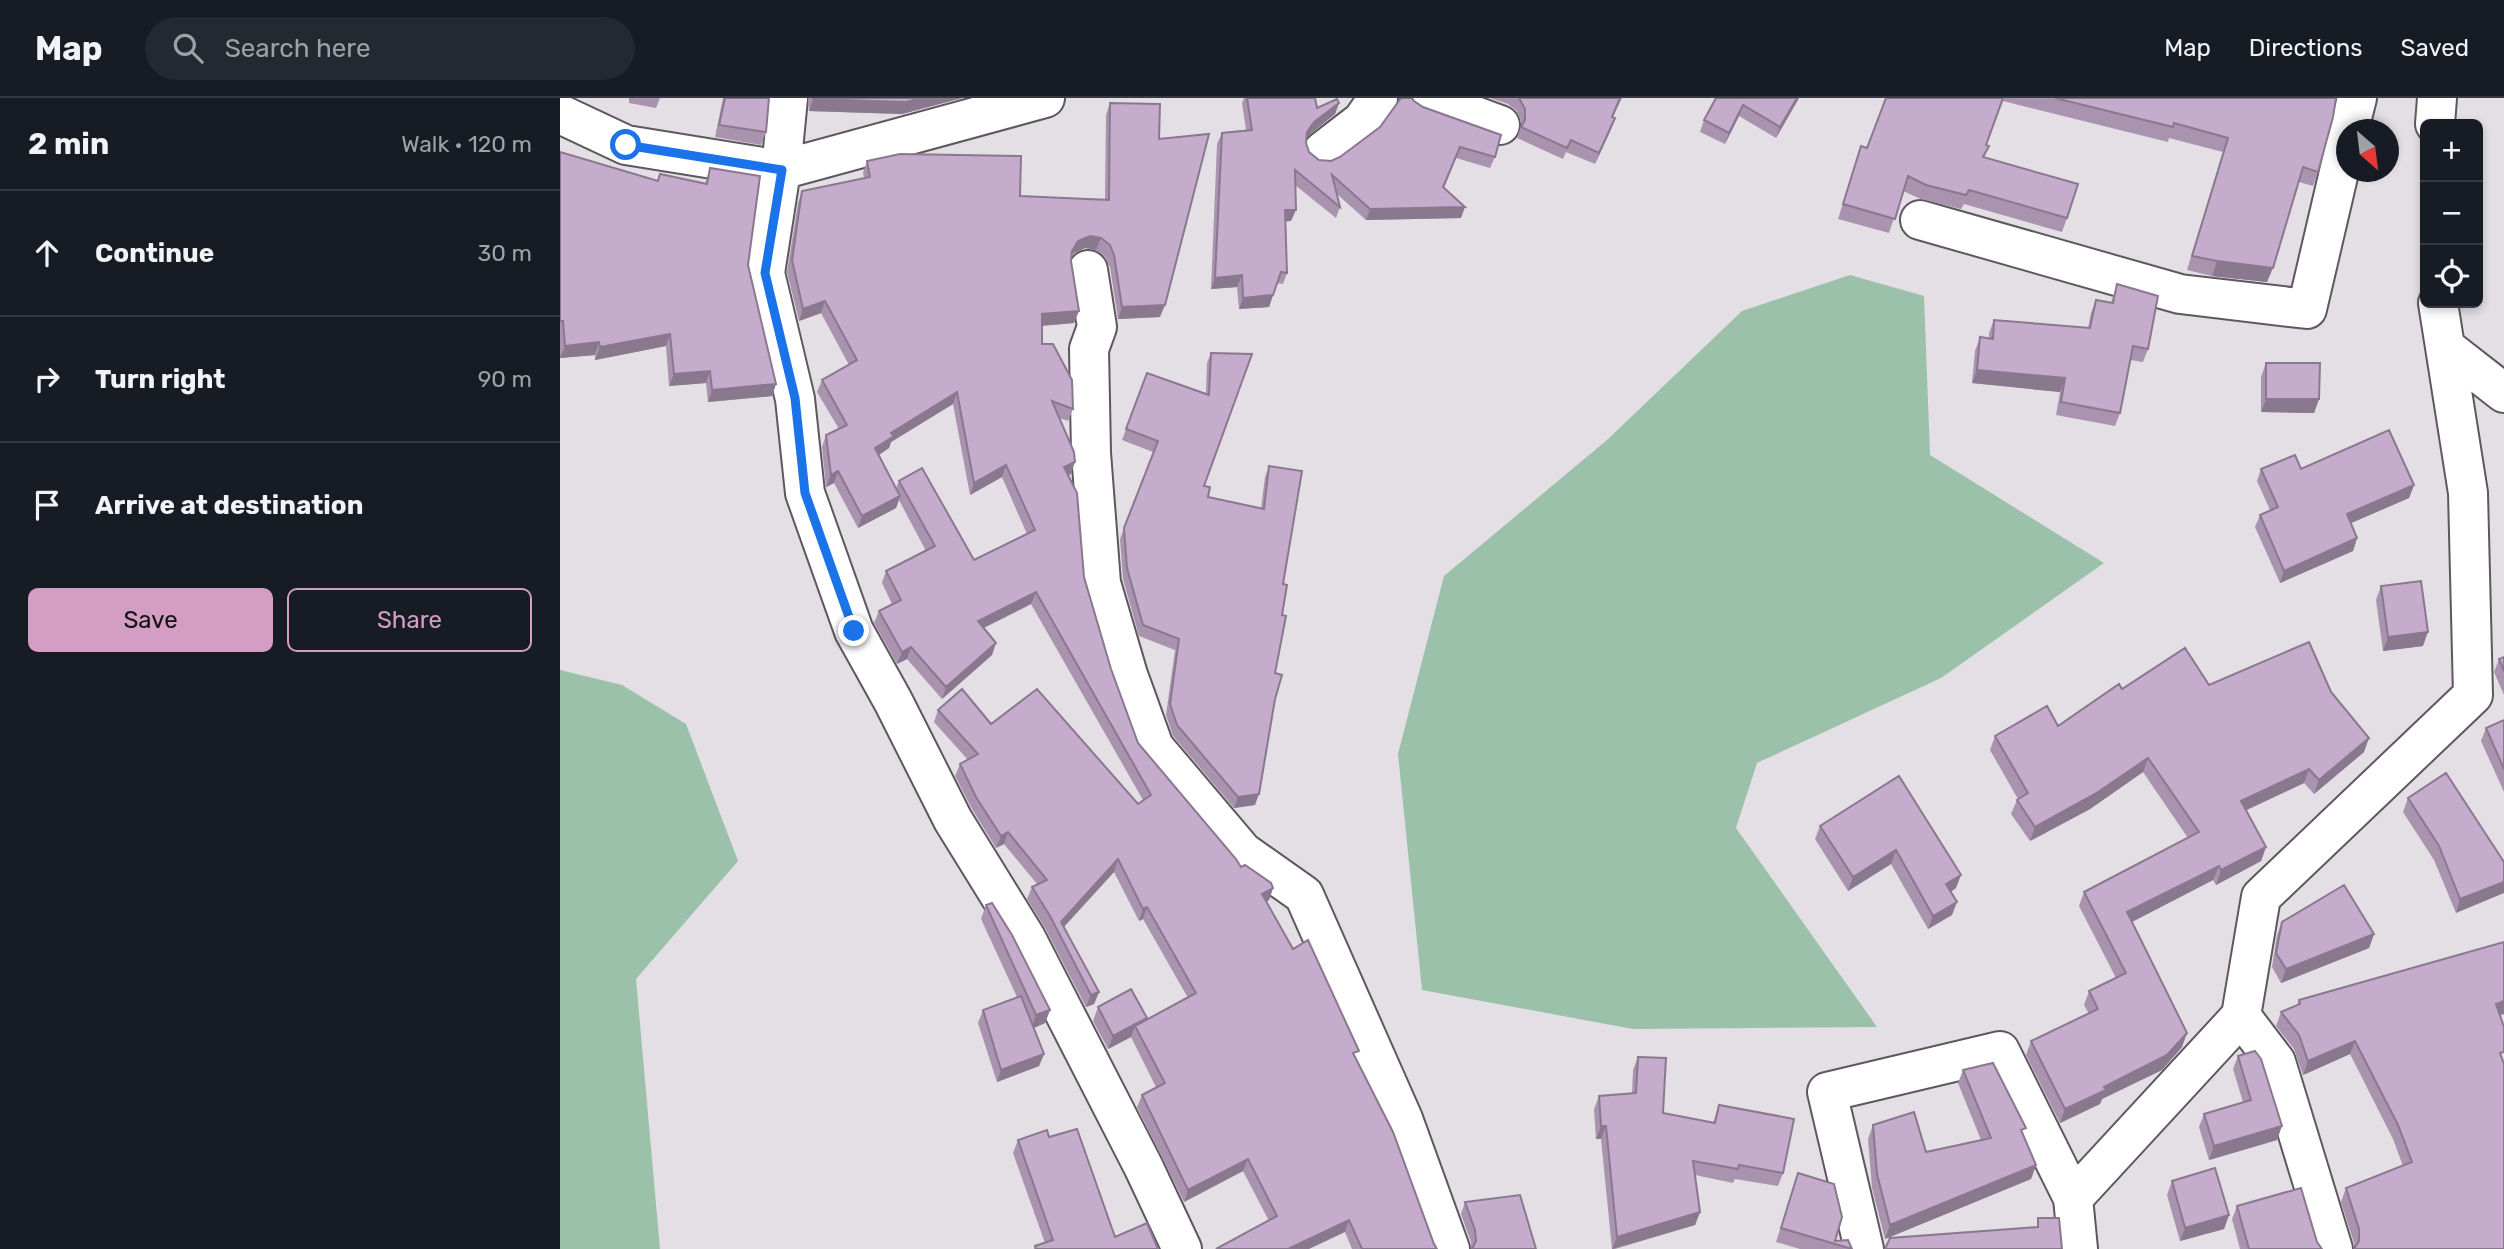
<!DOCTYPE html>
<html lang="en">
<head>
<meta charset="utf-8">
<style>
	:root { --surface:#171b24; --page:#242831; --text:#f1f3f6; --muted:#9ea1a6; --line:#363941; --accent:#d39dc4 }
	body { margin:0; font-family:Rubik,sans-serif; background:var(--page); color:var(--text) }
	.controls { position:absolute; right:21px; top:21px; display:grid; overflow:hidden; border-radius:10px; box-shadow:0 4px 10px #0003 }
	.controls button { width:63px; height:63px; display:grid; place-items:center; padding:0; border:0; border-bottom:2px solid var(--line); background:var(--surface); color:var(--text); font:35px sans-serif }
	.compass { position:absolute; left:1776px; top:21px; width:63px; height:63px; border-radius:50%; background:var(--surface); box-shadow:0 4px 10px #0003; rotate:152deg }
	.stop { position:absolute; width:21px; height:21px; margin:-16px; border:5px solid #1a73e8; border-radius:50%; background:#fff }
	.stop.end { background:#1a73e8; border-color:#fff; box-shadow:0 2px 7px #0008 }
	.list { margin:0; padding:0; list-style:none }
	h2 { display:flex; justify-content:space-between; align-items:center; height:91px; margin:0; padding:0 28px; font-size:30px }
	h2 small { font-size:23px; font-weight:400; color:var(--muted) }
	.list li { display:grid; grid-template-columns:46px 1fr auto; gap:21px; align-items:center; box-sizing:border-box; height:126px; padding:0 28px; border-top:2px solid var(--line) }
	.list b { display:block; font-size:26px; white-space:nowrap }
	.list em { font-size:23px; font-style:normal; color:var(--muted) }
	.actions { display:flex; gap:14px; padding:21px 28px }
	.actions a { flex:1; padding:16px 0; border:2px solid var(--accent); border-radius:10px; text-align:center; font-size:24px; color:var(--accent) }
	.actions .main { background:var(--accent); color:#111 }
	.icon { flex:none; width:38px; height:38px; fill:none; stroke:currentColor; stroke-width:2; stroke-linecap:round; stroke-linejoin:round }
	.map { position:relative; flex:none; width:1944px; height:1151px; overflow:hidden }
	header { display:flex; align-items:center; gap:42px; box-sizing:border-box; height:98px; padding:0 35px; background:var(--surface); border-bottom:2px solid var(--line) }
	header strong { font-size:33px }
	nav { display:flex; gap:38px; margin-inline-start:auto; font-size:24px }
	.search { width:490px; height:63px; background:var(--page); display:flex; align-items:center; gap:18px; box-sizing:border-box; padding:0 24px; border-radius:38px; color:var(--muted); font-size:26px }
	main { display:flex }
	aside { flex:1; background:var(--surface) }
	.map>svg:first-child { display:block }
	.green { fill:#9bc1aa }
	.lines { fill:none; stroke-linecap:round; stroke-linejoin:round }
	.minor-casing { stroke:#5d585e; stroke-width:42 }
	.minor { stroke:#fff; stroke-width:38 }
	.wall { fill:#a993af; fill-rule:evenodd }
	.shaded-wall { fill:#8a788f }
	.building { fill:#c5abcc; stroke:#8a788f; stroke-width:2 }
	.route { stroke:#1a73e8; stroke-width:9 }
</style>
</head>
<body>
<header>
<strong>Map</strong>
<div class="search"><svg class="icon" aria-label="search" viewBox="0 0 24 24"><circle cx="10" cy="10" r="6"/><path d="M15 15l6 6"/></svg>Search here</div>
<nav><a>Map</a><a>Directions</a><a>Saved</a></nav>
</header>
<main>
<aside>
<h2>2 min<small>Walk · 120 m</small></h2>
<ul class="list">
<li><svg class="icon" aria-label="ahead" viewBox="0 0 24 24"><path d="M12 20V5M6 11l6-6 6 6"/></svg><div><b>Continue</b></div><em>30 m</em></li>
<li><svg class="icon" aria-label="right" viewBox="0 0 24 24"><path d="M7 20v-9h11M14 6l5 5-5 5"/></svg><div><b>Turn right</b></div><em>90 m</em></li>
<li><svg class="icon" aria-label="arrive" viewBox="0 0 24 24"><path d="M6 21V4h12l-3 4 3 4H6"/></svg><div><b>Arrive at destination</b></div></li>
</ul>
<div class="actions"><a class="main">Save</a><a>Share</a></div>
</aside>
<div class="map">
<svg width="1944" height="1151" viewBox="0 0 1944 1151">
	<rect width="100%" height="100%" fill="#e4dee5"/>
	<path class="green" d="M1290,177L1364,198L1370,357L1544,465L1381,580L1197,665L1176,730L1317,929L1073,931L862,892L838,656L884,478L1047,342L1182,213Z
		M0,572L62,587L126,626L178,763L76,881L100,1151H0Z"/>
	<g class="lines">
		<g class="minor-casing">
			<path id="minor" d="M228,0L221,72L205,175L235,301L245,395L294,533L333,603L393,722L466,840L584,1070L622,1151
				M866,0L940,27
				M0,16L66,47L221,72L485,0
				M1875,26L1877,0
				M1789,32L1797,0
				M763,53L802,23L818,0
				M1360,122L1620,196L1747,211L1786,44
				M528,172L537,229L529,251L531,355L541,485L568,577L594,649L683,754L744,797L843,1021L890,1151
				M1878,205L1885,249L1944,295
				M1681,918L1716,964L1773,1151
				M1304,1151L1267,994L1440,953L1513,1100
				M1518,1151L1513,1100L1681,918L1701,799L1913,597L1908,395L1885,249"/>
		</g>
		<use href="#minor" class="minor"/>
	</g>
	<path class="wall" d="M69,0H100L96,10L69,5Z
		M163,0H209L206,34L201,47L155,39Z
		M248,0H402L342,16L249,13Z
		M684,0H755L757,10L779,5L775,16L750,36L746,41V45L749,54L759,62L771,63L780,59L820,29L840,2L839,0H852L854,3L935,59L930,70L896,60L884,90L901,120L806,122L777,96L780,109L776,120L735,87L731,123H725L727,175L723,186L717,185L709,209L679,211L677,189L651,191L657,46L662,35L686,32L682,5Z
		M930,0H1062L1053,19L1051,31L1035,66L1006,54L1003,61L957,40L961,28V23L956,12L948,6Z
		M1156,0H1239L1216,40L1179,18L1165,46L1140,34L1144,22Z
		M1326,0H1776L1758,74L1753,88L1739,84L1707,184L1652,178L1627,172L1663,54L1609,40L1608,44L1443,3L1426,47L1429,48L1424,59L1507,120L1502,134L1404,106L1401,111L1361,101L1343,93L1329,135L1278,121L1301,48L1307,50Z
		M550,5L599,41L600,219L558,221L550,169L545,159L536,152L525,150L514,155L511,159L514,225L482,228V246L513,311L508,323L499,320L511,376L508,377L524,479L551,571L578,645L681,769L713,790L709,802L706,803L796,960L874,1146L877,1151H792L785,1134L709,1123L683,1073L624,1104L577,1009L582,997L596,989L571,939L548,951L533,923L538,909L586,922L628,900L583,821L579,823L554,774L504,829L539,894L534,906L526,909L485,830L467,801L472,789L477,786L444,746L436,750L412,711L395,678L400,666L408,662L374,624L378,612L431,626L578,706L583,702L471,506L424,530L432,557L382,601L347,561L337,566L314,525L319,513L332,506L322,485L326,473L366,453L339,402L336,410L298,430L274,385L266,389L262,349L266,337L279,331L257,294L262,282L289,267L261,215L239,223L227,174L238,105L242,93L304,80L303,75L307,63L460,98L545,101L546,17ZM393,306L410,397L442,379L467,436L414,462L339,383L336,390L319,357L329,350L331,344Z
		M0,54L97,83L100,76L145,86L150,70L188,167L216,286L212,298L148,304L146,285L109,288L106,248L35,262V257L0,260Z
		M1557,186L1588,251L1583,264L1570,262L1560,315L1555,328L1496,317L1500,294L1412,285L1415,253L1420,239L1429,240V235L1434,222L1528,230L1531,215L1536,202L1551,205Z
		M651,255L644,388L648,399L701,410L705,379L709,368L723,486L722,517L715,575V601L695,707L674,710L613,638L606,617L615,552L579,538L563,481L560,441L593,354L562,342L587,275L646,296L647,265Z
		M1706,265L1759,301L1754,315L1701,314V279Z
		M1701,371H1741L1854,387L1849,400L1791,425L1797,440L1793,453L1720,485L1695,429L1700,417L1710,412L1697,383Z
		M1821,488L1863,548L1823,553L1816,502Z
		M1944,559V597L1934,574L1939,561Z
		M1649,587L1771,594L1804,654L1754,696L1744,685L1686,712L1706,749L1701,763L1656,787L1653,782L1572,824L1622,949L1602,972L1542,1001L1540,1006L1500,1025L1466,957L1471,943L1529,916L1524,907L1529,893L1556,880L1519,808L1524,794L1628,740L1583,674L1530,711L1470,743L1451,716L1457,702L1458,701L1430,652L1435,638L1498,628L1562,591Z
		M1944,622V694L1921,643L1926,630Z
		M1339,678L1396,790L1391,794L1392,817L1368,831L1331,766L1288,793L1255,741L1260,728Z
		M1848,700L1944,764L1896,815L1874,762L1843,714Z
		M426,807L490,912L485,925L474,930L484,956L479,968L437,984L418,925L423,912L457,899L421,821Z
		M1722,824L1814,836L1809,850L1721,885L1712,869L1717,837Z
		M1739,902L1940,917L1944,929L1794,1151V1145L1781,1104L1786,1090L1843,1068L1833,1041L1790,956L1743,977L1734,951L1716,928L1721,914L1737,907Z
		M1678,958L1717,1042L1649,1062L1639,1029L1644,1016L1683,1004L1673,971Z
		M1078,959L1103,1015L1153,1025L1159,1007L1223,1075L1218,1088L1175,1081L1173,1085L1135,1077L1140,1114L1135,1127L1055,1151H1052L1041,1041H1036L1034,1011L1039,998L1072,996L1073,972Z
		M1403,972L1463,1037L1476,1067L1471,1081L1325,1141L1312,1090L1308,1041L1313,1027L1366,1054L1421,1042L1398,985Z
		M489,1039L555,1139L598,1151H474L475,1148L485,1145L453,1055L458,1042Z
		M1238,1075L1275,1143L1292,1151H1240L1216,1144Z
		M1612,1083L1669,1117L1664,1131L1620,1143L1607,1097Z
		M905,1104L976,1151H911V1144L901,1116Z
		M1677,1108L1757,1144L1762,1151H1680L1672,1121Z"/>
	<path class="shaded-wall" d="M402,0L342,16L249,13L253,1Z
		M1237,0H1239L1216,40L1220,29Z
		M779,5L775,16L750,36L743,45L747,34L754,24Z
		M1183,7L1179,18L1165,46L1169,35Z
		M1055,20L1051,31L1035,66L1039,55Z
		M905,109L901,120L806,122L810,111Z
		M725,112H736L731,123L721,124Z
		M530,138L541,140L536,152L525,150L514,155L507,165L512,153L518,143Z
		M1657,163L1713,170L1707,184L1652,178Z
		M682,177L677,189L651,191L655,180Z
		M713,197L709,209L679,211L683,200Z
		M265,203L261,215L239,223L243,211Z
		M605,207L600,219L558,221L562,209Z
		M519,213L514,225L477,228L482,216Z
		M110,236L106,248L35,262L40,249Z
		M39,244L35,257L0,260L5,248Z
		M1417,272L1505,280L1500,294L1412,285Z
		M150,273L146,285L109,288L114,276Z
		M216,286L212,298L148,304L152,292Z
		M397,294L393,306L331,344L329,350L311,362L315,350L331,335Z
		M1706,301H1759L1754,315L1701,314Z
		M515,364L511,376L500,381L504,369Z
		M446,367L442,379L410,397L414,385Z
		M278,373L274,385L266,389L271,377Z
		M1854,387L1849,400L1782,429L1787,416Z
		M340,398L336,410L298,430L302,418Z
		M1797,440L1793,453L1720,485L1724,473Z
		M476,494L471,506L413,535L418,523Z
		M1868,534L1863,548L1823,553L1828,539Z
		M436,545L432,557L382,601L386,589Z
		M351,549L347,561L337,566L342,554Z
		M1809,640L1804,654L1754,696L1759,682Z
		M1588,660L1583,674L1530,711L1470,743L1475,729Z
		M1749,671L1744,685L1676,717L1681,703Z
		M699,696L695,707L674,710L678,699Z
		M448,734L444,746L436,750L441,738Z
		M1706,749L1701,763L1656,787L1661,772Z
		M1336,752L1331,766L1288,793L1293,779Z
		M558,761L554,774L498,835L501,824Z
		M1659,768L1653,782L1562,829L1567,814Z
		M1401,777L1396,790L1381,799L1386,786Z
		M1944,784V795L1896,815L1900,801Z
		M713,790L709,802L698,808L702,796Z
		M1397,804L1392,817L1368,831L1373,818Z
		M587,809L583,821L579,823L583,811Z
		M1814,836L1809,850L1721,885L1726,871Z
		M539,894L534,906L526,909L531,897Z
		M1944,903V916L1931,920L1936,906Z
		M490,912L485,925L471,931L476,917Z
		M587,920L582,933L575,928L571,939L548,951L553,938Z
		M1627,935L1622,949L1602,972L1542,1001L1540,1006L1500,1025L1505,1011L1544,989Z
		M1795,943L1790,956L1743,977L1748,963Z
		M484,956L479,968L437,984L441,972Z
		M1041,1028H1046L1041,1041H1036Z
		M1722,1028L1717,1042L1649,1062L1654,1048Z
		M688,1061L683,1073L624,1104L628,1092Z
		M1476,1067L1471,1081L1325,1141L1330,1127Z
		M1140,1114L1135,1127L1052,1151L1057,1139Z
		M1669,1117L1664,1131L1620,1143L1625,1130Z
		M789,1122L785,1134L749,1151H728Z"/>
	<path class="building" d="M165,0H209L206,34L159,27Z
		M253,0H362L346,4L253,1Z
		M687,0H755L757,10L777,1L779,5L754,24L747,34L746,45L749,54L759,62L771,63L780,59L820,29L841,0H852L854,3L863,9L941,37L935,59L900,49L883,89L905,109L810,111L772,77L780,109L735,72L736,112H725L727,175L721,174L713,197L683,200L682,177L655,180L662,35L692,32Z
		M959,0H1060L1052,19L1055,20L1039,55L1011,42L1007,50L961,29L965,22V11Z
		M1156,0H1237L1220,29L1183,7L1169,35L1144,22Z
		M1326,0H1443L1426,47L1429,48L1423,59L1518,86L1507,120L1409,92L1406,97L1366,87L1348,78L1335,121L1283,106L1301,48L1307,50Z
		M1495,0H1776L1773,19L1758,74L1743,69L1713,170L1657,163L1632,158L1668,40L1614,25L1613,29Z
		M550,5L600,6L599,41L649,36L605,207L562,209L554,157L550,147L541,140L530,138L518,143L512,153L511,163L519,213L482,216V246H493L512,282L513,311L492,303L514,354L515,364L504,369L517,395L524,479L551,571L578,645L676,761L681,769L685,767L711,785L713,790L702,796L733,851L748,842L799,953L793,955L833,1034L874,1146L877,1151H802L789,1122L728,1151H656L717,1118L688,1061L628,1092L582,997L605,985L575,928L636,895L587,809L583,811L558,761L501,824L539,894L531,897L490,818L472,789L487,782L448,734L441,738L416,699L400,666L418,656L378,612L402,591L431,626L477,591L578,706L591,697L476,494L418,523L436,545L386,589L351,549L342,554L319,513L341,502L326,473L375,448L339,383L362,370L414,462L475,432L446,367L414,385L397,294L331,335L334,338L315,350L340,398L302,418L278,373L271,377L266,337L287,327L262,282L297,262L265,203L243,211L232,162L242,93L310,79L307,63L340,56L461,58L460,98L549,102Z
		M0,54L98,83L100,76L147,86L150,70L200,78L188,167L216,286L152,292L150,273L114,276L110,236L40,249L39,244L5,248L3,223H0Z
		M1557,186L1598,198L1588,251L1573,248L1560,315L1501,304L1505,280L1417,272L1420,239L1433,241L1434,222L1530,230L1536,202L1553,205Z
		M651,255L692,256L644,388L650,389L648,399L704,411L709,368L742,373L723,486L727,487L722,517L726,518L715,575L722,577L715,601L699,696L678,699L617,627L610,606L619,541L583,527L567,470L564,430L598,343L566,331L587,275L649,297Z
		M1706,265H1760L1759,301H1706Z
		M1829,332L1854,387L1787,416L1797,440L1724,473L1700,417L1718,409L1701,371L1735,357L1741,371Z
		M1861,483L1868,534L1828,539L1821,488Z
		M1749,544L1771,594L1809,640L1759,682L1749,671L1681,703L1706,749L1661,772L1659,768L1567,814L1627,935L1607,957L1544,989L1546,992L1505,1011L1471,943L1538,911L1529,893L1566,875L1524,794L1639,734L1588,660L1535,696L1475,729L1457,702L1468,695L1435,638L1487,608L1498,628L1559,586L1562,591L1625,550L1649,587Z
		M1944,559V573L1939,561Z
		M1944,622V671L1926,630Z
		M1886,675L1944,764V784L1900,801L1879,748L1848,700Z
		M1339,678L1401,777L1386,786L1397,804L1373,818L1336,752L1293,779L1260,728Z
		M1784,787L1814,836L1726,871L1716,855L1722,824Z
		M432,805L452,837L490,912L476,917L426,807Z
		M1944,844V903L1936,906L1944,929V954L1940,955L1944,966V1151H1794L1799,1143V1131L1786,1090L1852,1064L1838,1027L1795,943L1748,963L1739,937L1721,914L1740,906L1739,902Z
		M571,891L587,920L553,938L538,909Z
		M461,898L484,956L441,972L423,912Z
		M1695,953L1701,961L1722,1028L1654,1048L1644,1016L1691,1002L1678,958Z
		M1078,959L1106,960L1103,1015L1155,1025L1159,1007L1234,1021L1223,1075L1179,1067L1178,1071L1133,1063L1140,1114L1057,1139L1046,1028H1041L1039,998L1076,995Z
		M1433,965L1466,1030L1461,1032L1476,1067L1330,1127L1317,1076L1313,1027L1354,1014L1366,1054L1431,1040L1403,972Z
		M517,1031L555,1139L587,1125L598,1151H476L475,1148L493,1142L458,1042L487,1032L489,1039Z
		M1655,1070L1669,1117L1625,1130L1612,1083Z
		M1238,1075L1274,1086L1282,1119L1275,1143L1288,1142L1292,1151L1221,1130Z
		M1741,1090L1757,1144L1762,1151H1689L1677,1108Z
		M960,1097L976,1151H912L916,1143L915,1132L905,1104Z
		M1478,1120H1499L1502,1151H1325L1330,1140L1478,1129Z"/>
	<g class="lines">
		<path class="route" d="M66,47L222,72L205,175L235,300L245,395L294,533"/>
	</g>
</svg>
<div class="controls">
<button>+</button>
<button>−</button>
<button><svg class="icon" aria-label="locate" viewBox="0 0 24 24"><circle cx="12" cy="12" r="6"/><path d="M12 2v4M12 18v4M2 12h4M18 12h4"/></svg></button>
</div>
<svg class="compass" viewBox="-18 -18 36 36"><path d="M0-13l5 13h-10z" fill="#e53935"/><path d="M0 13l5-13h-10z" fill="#9ea1a6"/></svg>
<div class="stop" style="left:66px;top:47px"></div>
<div class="stop end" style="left:294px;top:533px"></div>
</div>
</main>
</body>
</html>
